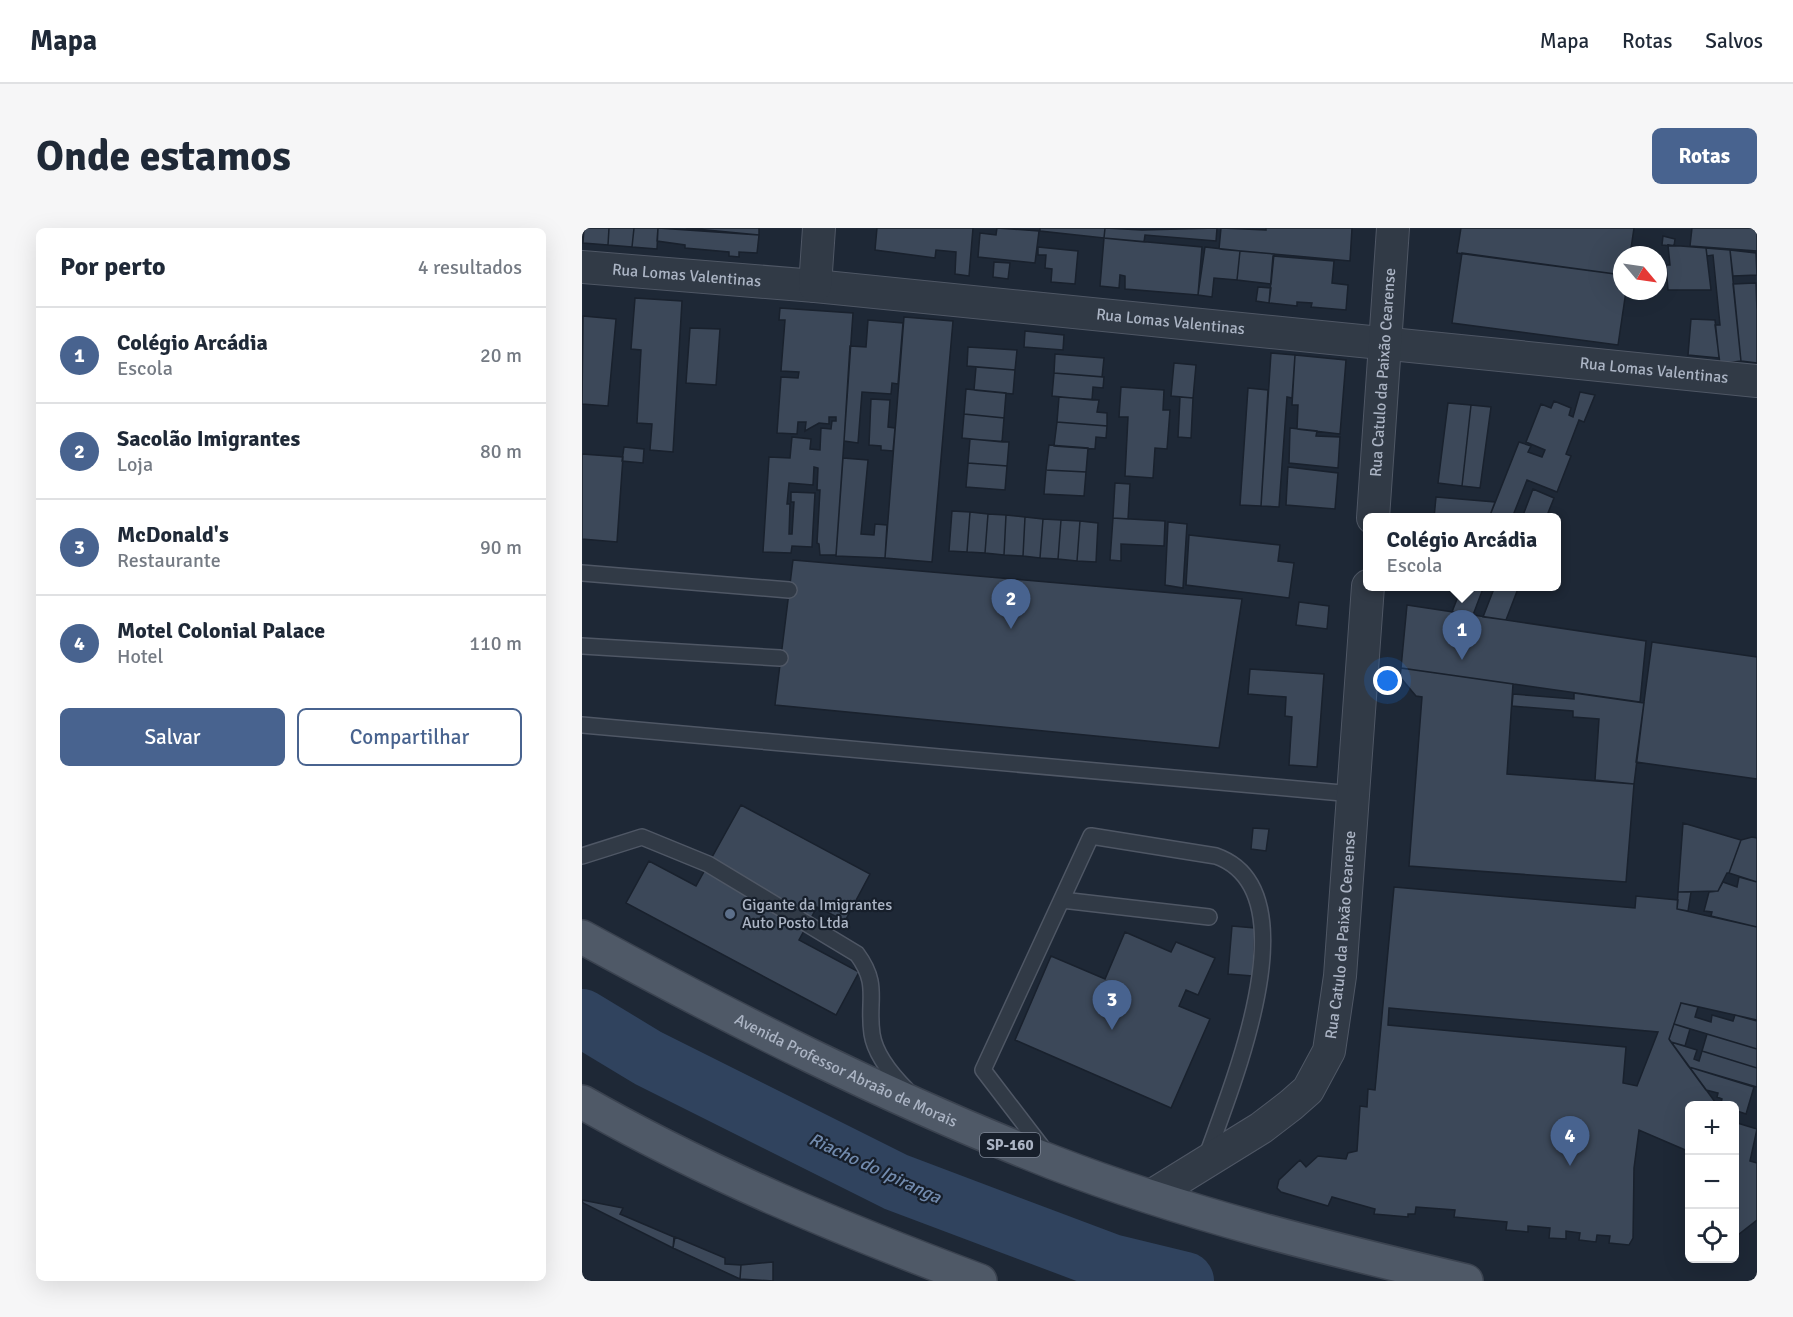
<!DOCTYPE html>
<html lang="pt">
<head>
<meta charset="utf-8">
<style>
	:root { --surface:#fff; --page:#f6f6f7; --text:#1f2937; --muted:#747a83; --line:#e0e1e3; --accent:#48638f }
	body { margin:0; font-family:Signika,sans-serif; background:var(--page); color:var(--text) }
	.controls { position:absolute; right:18px; bottom:18px; display:grid; overflow:hidden; border-radius:9px; box-shadow:0 6px 24px #0002 }
	.controls button { width:54px; height:54px; display:grid; place-items:center; padding:0; border:0; border-bottom:2px solid var(--line); background:var(--surface); color:var(--text); font:30px sans-serif }
	.compass { position:absolute; left:1031px; top:18px; width:54px; height:54px; border-radius:50%; background:var(--surface); box-shadow:0 6px 24px #0002; rotate:119deg }
	.you { position:absolute; left:806px; top:453px; width:21px; height:21px; margin:-15px; border:4px solid #fff; border-radius:50%; background:#1a73e8; box-shadow:0 0 0 9px #1a73e833 }
	.badge { display:grid; place-items:center; width:39px; height:39px; border-radius:50%; background:var(--accent); color:#fff; font-size:20px; font-weight:700 }
	.pin { position:absolute; translate:-50% -50px; filter:drop-shadow(0 2px 3px #0008) }
	.pin::after { content:''; position:absolute; top:32px; width:21px; height:18px; background:inherit; clip-path:polygon(0 0,100% 0,50% 100%) }
	.popup { position:absolute; left:781px; top:285px; width:198px; height:78px; box-sizing:border-box; display:grid; place-content:center; border-radius:9px; background:var(--surface); filter:drop-shadow(0 2px 4px #0005); font-size:20px; white-space:nowrap; color:var(--muted) }
	.popup b { font-size:22px; color:var(--text) }
	.popup::after { content:''; position:absolute; left:50%; top:100%; margin-left:-12px; border:12px solid transparent; border-top-color:var(--surface) }
	.list { margin:0; padding:0; list-style:none }
	h2 { display:flex; justify-content:space-between; align-items:center; height:78px; margin:0; padding:0 24px; font-size:26px }
	h2 small { font-size:20px; font-weight:400; color:var(--muted) }
	.list li { display:grid; grid-template-columns:39px 1fr auto; gap:18px; align-items:center; box-sizing:border-box; height:96px; padding:0 24px; border-top:2px solid var(--line) }
	.list b { display:block; font-size:22px; white-space:nowrap }
	.list p { margin:0; font-size:20px; white-space:nowrap; color:var(--muted) }
	.list em { font-size:20px; font-style:normal; color:var(--muted) }
	.actions { display:flex; gap:12px; padding:18px 24px }
	.actions a { flex:1; padding:14px 0; border:2px solid var(--accent); border-radius:9px; text-align:center; font-size:21px; color:var(--accent) }
	.actions .main { background:var(--accent); color:#fff }
	.icon { flex:none; width:33px; height:33px; fill:none; stroke:currentColor; stroke-width:2; stroke-linecap:round; stroke-linejoin:round }
	.map { position:relative; flex:none; width:1175px; height:1053px; overflow:hidden; border-radius:9px }
	header { display:flex; align-items:center; gap:36px; box-sizing:border-box; height:84px; padding:0 30px; background:var(--surface); border-bottom:2px solid var(--line) }
	header strong { font-size:28px }
	nav { display:flex; gap:33px; margin-inline-start:auto; font-size:21px }
	.intro { display:flex; align-items:center; justify-content:space-between; box-sizing:border-box; height:144px; padding:0 36px }
	h1 { margin:0; font-size:42px }
	.button { padding:15px 27px; border-radius:9px; background:var(--accent); color:#fff; font-size:21px; font-weight:700 }
	main { display:flex; gap:36px; padding:0 36px }
	aside { flex:1; background:var(--surface); border-radius:9px; box-shadow:0 6px 24px #0002 }
	.map>svg:first-child { display:block }
	.lines { fill:none; stroke-linecap:round; stroke-linejoin:round }
	.river { stroke:#30435e; stroke-width:58 }
	.building { fill:#3c4859; stroke:#19212d; stroke-width:1.5; fill-rule:evenodd }
	.service-casing { stroke:#4f5765; stroke-width:18 }
	.minor-casing { stroke:#4f5765; stroke-width:34 }
	.primary-casing { stroke:#3b4350; stroke-width:36 }
	.service { stroke:#313a46; stroke-width:15 }
	.minor { stroke:#313a46; stroke-width:32 }
	.primary { stroke:#4f5967; stroke-width:33 }
	.service-dot { fill:#5c6f8a; stroke:#171f2b; stroke-width:2 }
	.labels { text-anchor:middle; dominant-baseline:central; stroke-width:4.5; stroke-linejoin:round; paint-order:stroke }
	.shield { fill:#171f2b; stroke:#7f8796; stroke-width:1.5 }
	.shield-label { font-size:15px; font-weight:bold; fill:#abb4c4 }
	.street-label { font-size:16px; fill:#abb4c4; stroke:#171f2b }
	.poi-label { font-size:16px; fill:#abb4c4; stroke:#171f2b; text-anchor:start }
	.water-label { font-size:18px; font-style:italic; fill:#728bae; stroke:#171f2b }
</style>
</head>
<body>
<header>
<strong>Mapa</strong>
<nav><a>Mapa</a><a>Rotas</a><a>Salvos</a></nav>
</header>
<div class="intro"><h1>Onde estamos</h1><a class="button">Rotas</a></div>
<main>
<aside>
<h2>Por perto<small>4 resultados</small></h2>
<ul class="list">
<li><span class="badge">1</span><div><b>Colégio Arcádia</b><p>Escola</p></div><em>20 m</em></li>
<li><span class="badge">2</span><div><b>Sacolão Imigrantes</b><p>Loja</p></div><em>80 m</em></li>
<li><span class="badge">3</span><div><b>McDonald's</b><p>Restaurante</p></div><em>90 m</em></li>
<li><span class="badge">4</span><div><b>Motel Colonial Palace</b><p>Hotel</p></div><em>110 m</em></li>
</ul>
<div class="actions"><a class="main">Salvar</a><a>Compartilhar</a></div>
</aside>
<div class="map">
<svg width="1175" height="1053" viewBox="0 0 1175 1053">
	<rect width="100%" height="100%" fill="#1e2836"/>
	<g class="lines">
		<path class="river" d="M0,790L66,830L314,954L529,1035L603,1053"/>
	</g>
	<path class="building" d="M2,0H27L26,17L1,15Z
		M27,0H52L50,19L26,17Z
		M52,0H76L75,21L50,19Z
		M76,0L177,7L175,25L157,24V29L147,28V24L103,20V17L75,13Z
		M104,0H177V7Z
		M295,0H391L387,48L373,46L374,24L354,22L353,30L293,22Z
		M415,0L457,3L453,35L396,29L398,5L414,7Z
		M458,0H523L522,10L458,3Z
		M523,0L560,2L635,0L634,13L563,7L562,14L522,10Z
		M639,0L684,2V0H770L768,33L637,21Z
		M879,0H1052L1048,27H1040V47L875,25Z
		M1110,0H1175V23L1108,18Z
		M1081,8L1093,11L1092,18L1080,17Z
		M522,10L620,19L616,67L543,61V48L538,47L537,60L518,58Z
		M1086,17L1124,20L1129,62H1086L1084,37H1088Z
		M456,19L496,23L493,56L469,54L470,41L463,40L464,27H456Z
		M623,19L658,23L655,52L632,50L630,69L616,67Z
		M1124,20L1148,22L1159,133L1138,136L1133,97H1138L1131,27L1125,28Z
		M1148,22L1174,25L1175,47L1151,48Z
		M658,23L692,26L689,56L655,52Z
		M880,25L1040,47V63H1044L1036,117L870,95Z
		M691,28L752,33L750,55L766,57L764,82L729,79L730,75L715,74V78L687,75Z
		M412,34L428,35L426,51L411,49Z
		M1174,55L1175,82V135L1159,133L1151,56Z
		M676,59L689,60L687,75L674,73Z
		M53,70L100,73L91,224L68,222L70,196L55,195L59,122L49,121Z
		M198,80L271,85L254,327H238L237,316L235,315L238,262H235L236,240L232,239L231,257L207,255L205,276H208L207,306H210L212,274H209V264L233,265L230,319L210,318L209,325L181,324L187,229L208,230L210,209L229,211L228,221L238,222L239,200L249,201L250,193H254V189H247V196L237,195L223,203L224,194H216L215,206L195,205L199,149L216,150L217,144L199,143L203,92H197Z
		M1,88L34,91L26,178L0,176Z
		M322,89L371,93L350,334L303,330Z
		M1109,91L1133,92L1137,130L1106,127Z
		M286,92L321,95L316,156L310,155L309,166L280,164L276,215L262,213L268,118L284,119Z
		M108,100L138,101L134,157L104,155Z
		M443,103L482,107L481,122L442,119Z
		M386,119L435,122L433,142L385,138Z
		M689,125L713,127L710,170L705,169L697,279L679,278Z
		M473,126L522,130L520,149L472,145Z
		M713,127L764,132L758,206L715,201L716,177H710Z
		M592,135L614,137L611,170L589,168Z
		M394,139L433,142L431,166L392,162Z
		M472,145L522,149L521,160L511,159L510,172L470,168Z
		M539,159L582,162L581,182H588L585,221L573,220L571,250L543,248L546,189H537Z
		M666,160L686,162L679,278L658,277Z
		M384,161L424,165L422,190L382,186Z
		M998,164L1013,167L1002,194L997,192L984,226L989,228L975,264L945,252L930,290H907L937,214L949,218L946,224L960,229L963,222L944,214L959,176L969,180L972,173L989,180L987,187L991,189Z
		M477,169L517,172L515,184L525,185V198L475,194Z
		M598,169L611,170L609,210L596,209Z
		M289,171L308,172L306,199L313,200L311,223L299,222V218L287,217Z
		M866,175L889,177L880,258L856,255Z
		M889,177L909,179L898,260L880,258Z
		M382,186L422,190L420,214L380,210Z
		M475,194L525,198L524,210L514,209L513,221L472,218Z
		M708,200L735,203L734,208L758,209L756,240L707,235Z
		M388,211L427,214L425,238L386,235Z
		M467,217L506,220L504,244L464,242Z
		M42,219L62,221L61,235L40,233Z
		M0,226L41,229L35,314L0,311Z
		M261,230L286,232L279,306L292,307L293,296L305,297L303,330L254,328Z
		M386,235L425,238L423,262L384,259Z
		M706,239L756,245L753,281L704,277Z
		M464,242L504,244L502,268L462,266Z
		M533,255L548,256L546,291L531,290Z
		M951,261L972,270L964,290H940Z
		M854,269L913,274L907,290H852Z
		M370,283L388,284L385,324L367,323Z
		M388,284L406,286L403,325L385,324Z
		M406,286L424,287L422,327L403,325Z
		M424,287L443,289L441,328L422,327Z
		M443,289L461,291L458,330L441,328Z
		M531,290L583,293L582,318L539,316V333L528,332Z
		M461,291L479,292L476,331L458,330Z
		M479,292L498,293L495,333L476,331Z
		M498,293L516,295L514,334L495,333Z
		M586,294L605,296L601,360L583,357Z
		M607,307L698,317L696,333L712,335L707,370L604,357Z
		M211,332L660,371L637,520L193,477Z
		M880,358H902L891,387L870,384Z
		M913,358H937L924,392L901,389Z
		M717,374L747,378L745,401L714,397Z
		M825,377L1064,413L1058,474L819,440Z
		M1070,414L1175,429V551L1054,534Z
		M819,440L931,456L925,546L1052,556L1044,654L827,638L840,469L834,468L818,449Z
		M668,441L742,446L735,539L707,537L710,489L703,488L704,469L666,466Z
		M992,465L1062,475L1052,556L1013,552L1017,491L991,489V483L930,478L931,466L992,471Z
		M159,577L288,646L263,693L235,679L217,712L277,744L254,787L44,675L67,633L114,658Z
		M1101,595L1159,612L1147,645H1145L1136,663L1096,664Z
		M671,600L687,601L684,623L669,621Z
		M1170,609L1175,610V654L1147,645L1159,612Z
		M1157,649L1175,654V699L1129,688L1130,684L1122,683L1127,664L1136,663L1141,654L1155,659Z
		M812,659L1053,680L1054,668L1096,672L1095,681L1175,699V792L1099,775L1087,811L1136,878H1108V924L1057,902L1052,940L1051,1010L1047,1017L1027,1015L1028,1008L1015,1007L1014,1014L997,1012L998,1005L984,1003V1011L967,1010L968,1000L946,998V1004L924,1002L925,994L872,989L873,982L834,979L833,986H826V989L792,986L793,981L750,969L746,978L699,964L695,960L697,952L718,932L724,939L736,928L764,931L766,925L775,923L778,878L785,879L786,861L793,862ZM807,780L1076,804L1055,858L1041,855L1044,819L806,797Z
		M1096,664H1109L1106,683L1095,681Z
		M650,698L673,700L671,748L646,746Z
		M543,704L589,724L594,714L633,730L616,767L604,762L597,778L628,791L589,880L433,812L469,728L523,751Z
		M1099,775L1116,779L1113,789L1129,794L1130,787L1151,793L1153,787L1175,793V821L1092,796Z
		M1092,796L1108,801L1103,818L1089,814L1087,811Z
		M1125,806L1175,821V840L1120,823Z
		M1089,814L1115,822L1112,831L1117,833L1120,823L1175,840V859L1107,839Z
		M1107,839L1172,859L1164,886L1152,882V878H1138L1140,871L1135,869L1136,865L1124,862Z
		M1152,894L1175,901L1168,933L1175,935V992L1152,1010Z
		M0,972L41,980L38,986L92,1009L91,1020L1,975Z
		M93,1009L143,1030V1036L159,1037L158,1051L91,1020Z
		M191,1034V1053L158,1051L159,1037Z"/>
	<g class="lines">
		<g class="service-casing">
			<path id="service" d="M0,345L207,362
				M0,418L198,430
				M0,497L771,566
				M0,628L60,609L126,636L275,726C298,757 285,772 290,806C293,826 311,848 325,862
				M480,672L627,689
				M463,923L401,842L509,608L634,628C733,663 647,864 624,930"/>
		</g>
		<g class="minor-casing">
			<g id="minor">
				<path id="s1" d="M0,39L233,58L1175,153"/>
				<path d="M233,58L237,0"/>
				<path id="s2" d="M791,290L811,0"/>
				<path id="s3" d="M569,968L679,900L709,877L726,862L747,823L758,748L786,358"/>
			</g>
		</g>
		<g class="primary-casing">
			<g id="primary">
				<path id="s4" d="M0,709C152,792 308,871 470,934C604,986 744,1020 884,1053"/>
				<path d="M0,874C126,946 262,1002 398,1053"/>
			</g>
		</g>
		<use href="#service" class="service"/>
		<use href="#minor" class="minor"/>
		<use href="#primary" class="primary"/>
	</g>
	<circle class="service-dot" cx="148" cy="686" r="6"/>
	<g class="labels">
		<rect class="shield" x="398" y="905" width="60" height="24" rx="4.5"/>
		<g class="shield-label">
			<text x="428" y="917">SP-160</text>
		</g>
		<g class="street-label">
			<text stroke="none"><textPath href="#s1" startOffset="105">Rua Lomas Valentinas</textPath></text>
			<text stroke="none"><textPath href="#s1" startOffset="591">Rua Lomas Valentinas</textPath></text>
			<text stroke="none"><textPath href="#s1" startOffset="1077">Rua Lomas Valentinas</textPath></text>
			<text stroke="none"><textPath href="#s2" startOffset="146">Rua Catulo da Paixão Cearense</textPath></text>
			<text stroke="none"><textPath href="#s3" startOffset="351">Rua Catulo da Paixão Cearense</textPath></text>
			<text stroke="none"><textPath href="#s4" startOffset="296">Avenida Professor Abraão de Morais</textPath></text>
		</g>
		<g class="poi-label">
			<text x="160" y="677">Gigante da Imigrantes<tspan x="160" dy="18">Auto Posto Ltda</tspan></text>
		</g>
		<g class="water-label">
			<text transform="translate(293 940) rotate(25)">Riacho do Ipiranga</text>
		</g>
	</g>
</svg>
<div class="controls">
<button>+</button>
<button>−</button>
<button><svg class="icon" aria-label="locate" viewBox="0 0 24 24"><circle cx="12" cy="12" r="6"/><path d="M12 2v4M12 18v4M2 12h4M18 12h4"/></svg></button>
</div>
<svg class="compass" viewBox="-18 -18 36 36"><path d="M0-13l5 13h-10z" fill="#e53935"/><path d="M0 13l5-13h-10z" fill="#747a83"/></svg>
<div class="you"></div>
<div class="pin badge" style="left:880px;top:432px">1</div>
<div class="popup"><b>Colégio Arcádia</b>Escola</div>
<div class="pin badge" style="left:429px;top:401px">2</div>
<div class="pin badge" style="left:530px;top:802px">3</div>
<div class="pin badge" style="left:988px;top:938px">4</div>
</div>
</main>
</body>
</html>
